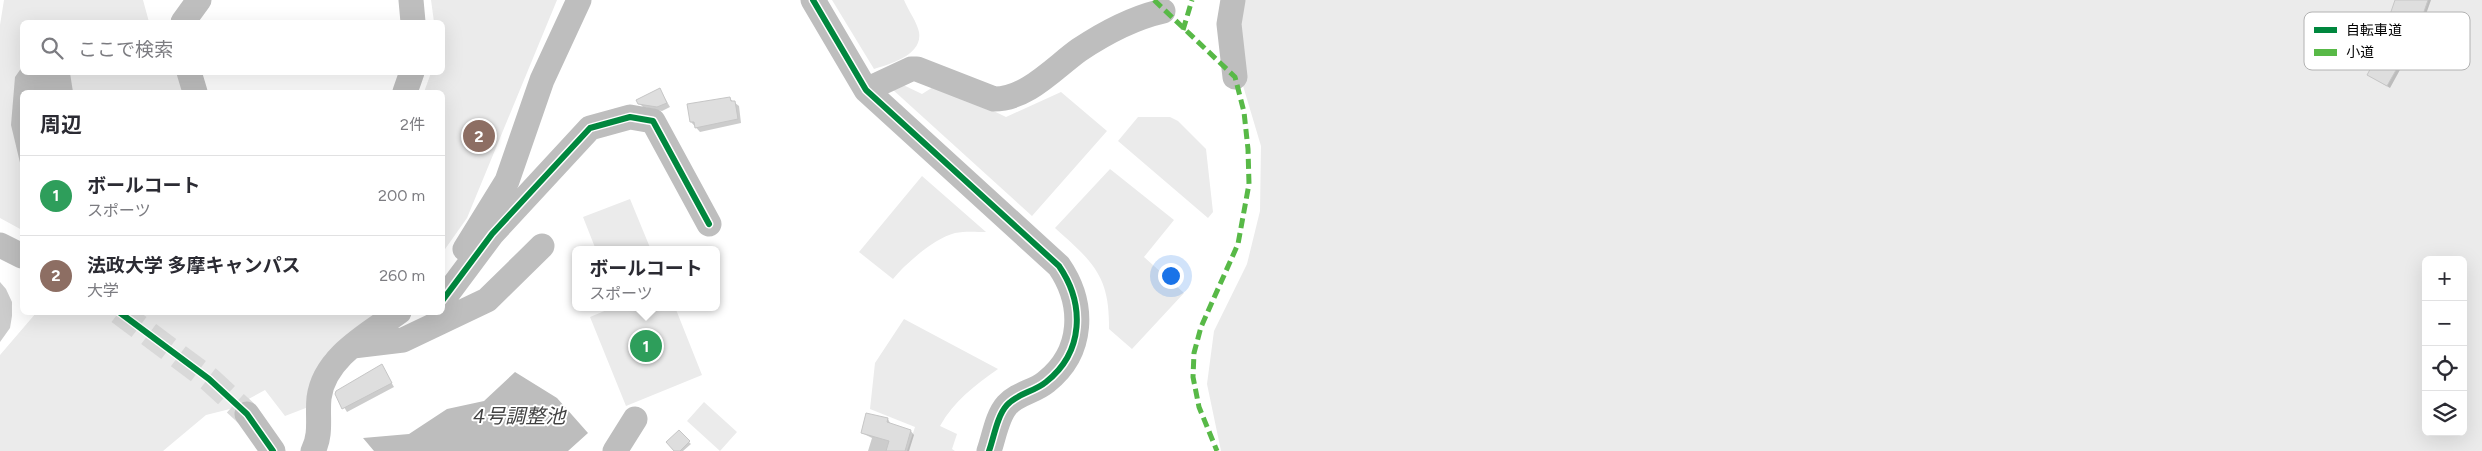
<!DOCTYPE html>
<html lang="ja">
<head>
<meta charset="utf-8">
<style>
	:root { --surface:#fff; --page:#f7f7f7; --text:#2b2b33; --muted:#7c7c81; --line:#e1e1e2; --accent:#595959 }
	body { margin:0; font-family:Figtree,"Noto Sans JP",sans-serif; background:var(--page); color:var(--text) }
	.controls { position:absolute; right:15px; bottom:15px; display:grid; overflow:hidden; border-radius:8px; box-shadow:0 5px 20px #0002 }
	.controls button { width:45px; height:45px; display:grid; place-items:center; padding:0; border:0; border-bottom:1px solid var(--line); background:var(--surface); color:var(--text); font:25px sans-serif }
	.you { position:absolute; left:1170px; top:275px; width:18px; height:18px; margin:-12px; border:4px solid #fff; border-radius:50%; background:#1a73e8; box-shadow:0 0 0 8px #1a73e833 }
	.badge { display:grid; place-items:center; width:32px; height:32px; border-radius:50%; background:var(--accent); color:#fff; font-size:16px; font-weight:700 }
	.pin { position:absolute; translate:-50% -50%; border:2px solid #fff; box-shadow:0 1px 5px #0006 }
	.popup { position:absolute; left:572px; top:246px; width:148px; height:65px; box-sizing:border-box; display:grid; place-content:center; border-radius:8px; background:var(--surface); filter:drop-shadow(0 1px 4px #0005); font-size:16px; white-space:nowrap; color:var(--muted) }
	.popup b { font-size:19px; color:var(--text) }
	.popup::after { content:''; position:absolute; left:50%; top:100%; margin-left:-10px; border:10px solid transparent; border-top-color:var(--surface) }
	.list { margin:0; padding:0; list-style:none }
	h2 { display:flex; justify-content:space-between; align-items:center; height:65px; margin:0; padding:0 20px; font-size:21px }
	h2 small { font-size:16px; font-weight:400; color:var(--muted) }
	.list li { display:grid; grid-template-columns:32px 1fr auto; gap:15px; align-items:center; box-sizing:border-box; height:80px; padding:0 20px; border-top:1px solid var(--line) }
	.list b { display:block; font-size:19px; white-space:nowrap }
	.list p { margin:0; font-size:16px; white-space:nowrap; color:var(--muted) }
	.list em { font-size:16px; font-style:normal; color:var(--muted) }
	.icon { flex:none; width:28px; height:28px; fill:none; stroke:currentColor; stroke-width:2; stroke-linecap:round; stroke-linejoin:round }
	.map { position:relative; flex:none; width:2482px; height:451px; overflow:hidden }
	.search { position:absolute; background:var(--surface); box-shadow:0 5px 20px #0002; left:20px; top:20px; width:425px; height:55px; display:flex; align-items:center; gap:12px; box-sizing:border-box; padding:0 18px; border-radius:8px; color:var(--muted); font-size:19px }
	.panel { position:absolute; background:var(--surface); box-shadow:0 5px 20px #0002; left:20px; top:90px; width:425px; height:225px; border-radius:8px }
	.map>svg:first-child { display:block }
	.green { fill:#ebebeb; fill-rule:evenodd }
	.water { fill:#bdbdbd }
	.shadow { fill:#0003 }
	.building { fill:#dedede; stroke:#c6c6c6 }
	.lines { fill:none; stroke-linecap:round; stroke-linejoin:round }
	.minor-tunnel { stroke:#d9d9d9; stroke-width:25; stroke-dasharray:25 12; stroke-linecap:butt }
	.minor { stroke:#bebebe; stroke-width:25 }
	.quiet { stroke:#58b947; stroke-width:5; stroke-dasharray:10 5; stroke-linecap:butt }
	.cycleway-casing { stroke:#fff; stroke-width:9 }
	.cycleway { stroke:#00873e; stroke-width:6 }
	.labels { text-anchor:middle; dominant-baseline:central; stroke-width:4; stroke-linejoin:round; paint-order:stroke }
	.water-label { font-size:20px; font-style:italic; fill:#424242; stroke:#fff }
	.key { fill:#fff; stroke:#b2b2b2; stroke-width:1 }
	.key-label { font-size:14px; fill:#000 }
</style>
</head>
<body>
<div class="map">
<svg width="2482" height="451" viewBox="0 0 2482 451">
	<rect width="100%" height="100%" fill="#fff"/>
	<path class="green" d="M4,0H143L149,22H22V72L180,73L186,92H22V230L0,218V25Z
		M431,0H557L467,218L443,252L442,92H424L431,73L442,72V22H434Z
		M832,0H904C908,10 917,22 919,32C923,55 890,64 874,69Z
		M1229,0H2482V451H1221L1207,384L1214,331L1247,264L1260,211L1261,146L1238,69ZM2426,260H2463V432H2426Z
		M897,82L922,94L938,84L1006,117L1061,92L1107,131L1032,216L892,89Z
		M1138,117H1170L1178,121L1206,149L1213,212L1208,218L1118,141Z
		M1110,169L1174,220L1144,257L1184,293L1132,349L1109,329C1110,276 1093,262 1055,228Z
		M922,176L986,232C977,232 965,231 955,233C935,238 906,263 893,279L859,252Z
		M630,199L651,250H596L583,217Z
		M614,307H675L702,375L626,406L590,317Z
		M36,313H384L326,354L315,375L311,406L285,416L265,390L230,409L206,415L163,451H0V355Z
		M904,319L998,369C974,386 954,401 940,426L957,434L952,449L955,451H907L915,427L870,409L875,363Z
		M704,402L737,432L720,451L687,421Z"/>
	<path class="water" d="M22,67V72L70,73L73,92H22V171L11,125L15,77Z
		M515,372L557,398L588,433L568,451H374L363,438L409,434L447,409L484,401Z"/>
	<path class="shadow" d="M2396,0H2431L2418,37L2390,88L2368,75L2391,34L2385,31Z
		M660,90L670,107L662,111L643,107L639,103Z
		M730,99L739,106L741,123L700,132L691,122Z
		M0,282L6,289L12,302V316L10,328L0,342Z
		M382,366L394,387L347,412L336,394Z
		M867,414L888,419L891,425L911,431L914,435L909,451H868L872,438L862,433Z
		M679,432L691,444L683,451H675Z"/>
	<path class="building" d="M2395,0H2428L2416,35L2387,86L2367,75L2390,33L2384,32Z
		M660,88L667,103L657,107L638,104L636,100Z
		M730,97L731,101H735L738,119L695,128L694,122H690L687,104Z
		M382,364L392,383L342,409L335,394L336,391Z
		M866,413L888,418L887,422L911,430L905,451H886L889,441L861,433Z
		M679,430L690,441L680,451H674L666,442Z"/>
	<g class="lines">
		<path class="minor-tunnel" d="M119,312L209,379L247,414"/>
		<path class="minor" d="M411,0L413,22
			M813,0L866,90L1059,266C1085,304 1084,352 1046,382C1034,392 1018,393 1007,405C997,416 994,437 989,451
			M1233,0L1229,24L1235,77
			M183,22L199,0
			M189,72L195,92
			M866,90L911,69H917L994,99C1027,99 1054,68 1079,50C1106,32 1132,18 1163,11
			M405,92L412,72
			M0,245L22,256
			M465,249L507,181L542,80L579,0
			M442,301L492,234L590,128L630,117L653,121L709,224
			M353,346L403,340L487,300L542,246
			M247,414L273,451
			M313,451C322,434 317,416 319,398C324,357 369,334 399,312
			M615,451L635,419"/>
		<path class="quiet" d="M1154,0L1235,77L1244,112L1248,149L1249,184L1238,244L1201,327L1194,353L1193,377L1199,407L1217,451
			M1183,30L1192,0"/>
		<g class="cycleway-casing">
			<path id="cycleway" d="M813,0L866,90L1059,266C1085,304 1084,352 1046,382C1034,392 1018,393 1007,405C997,416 994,437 989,451
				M442,301L492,234L590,128L630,117L653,121L709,224
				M119,312L209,379L247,414L273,451"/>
		</g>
		<use href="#cycleway" class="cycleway"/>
	</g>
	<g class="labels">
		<g class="water-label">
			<text x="519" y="416">4号調整池</text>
		</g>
	</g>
	<rect x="2304" y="12" width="166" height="58" rx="8" class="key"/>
	<rect x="2314" y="27" width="23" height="6" fill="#00873e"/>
	<rect x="2314" y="49" width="23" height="7" fill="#58b947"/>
	<g class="key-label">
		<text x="2346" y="35">自転車道</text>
		<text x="2346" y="57">小道</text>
	</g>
</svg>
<div class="controls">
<button>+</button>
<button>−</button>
<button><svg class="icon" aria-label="locate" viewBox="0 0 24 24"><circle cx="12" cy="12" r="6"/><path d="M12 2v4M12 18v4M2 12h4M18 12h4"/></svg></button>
<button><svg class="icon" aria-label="layers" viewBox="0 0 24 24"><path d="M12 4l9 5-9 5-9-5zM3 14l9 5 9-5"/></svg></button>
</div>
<div class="you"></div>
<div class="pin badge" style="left:646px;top:346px;background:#2e9e5b">1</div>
<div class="popup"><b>ボールコート</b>スポーツ</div>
<div class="pin badge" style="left:479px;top:136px;background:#8d6e63">2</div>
<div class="search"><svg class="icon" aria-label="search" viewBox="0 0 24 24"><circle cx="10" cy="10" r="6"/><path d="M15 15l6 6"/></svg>ここで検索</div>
<section class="panel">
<h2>周辺<small>2件</small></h2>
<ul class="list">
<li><span class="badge" style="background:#2e9e5b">1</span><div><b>ボールコート</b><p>スポーツ</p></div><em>200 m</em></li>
<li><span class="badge" style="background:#8d6e63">2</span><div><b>法政大学 多摩キャンパス</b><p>大学</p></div><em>260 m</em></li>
</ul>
</section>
</div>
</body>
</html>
